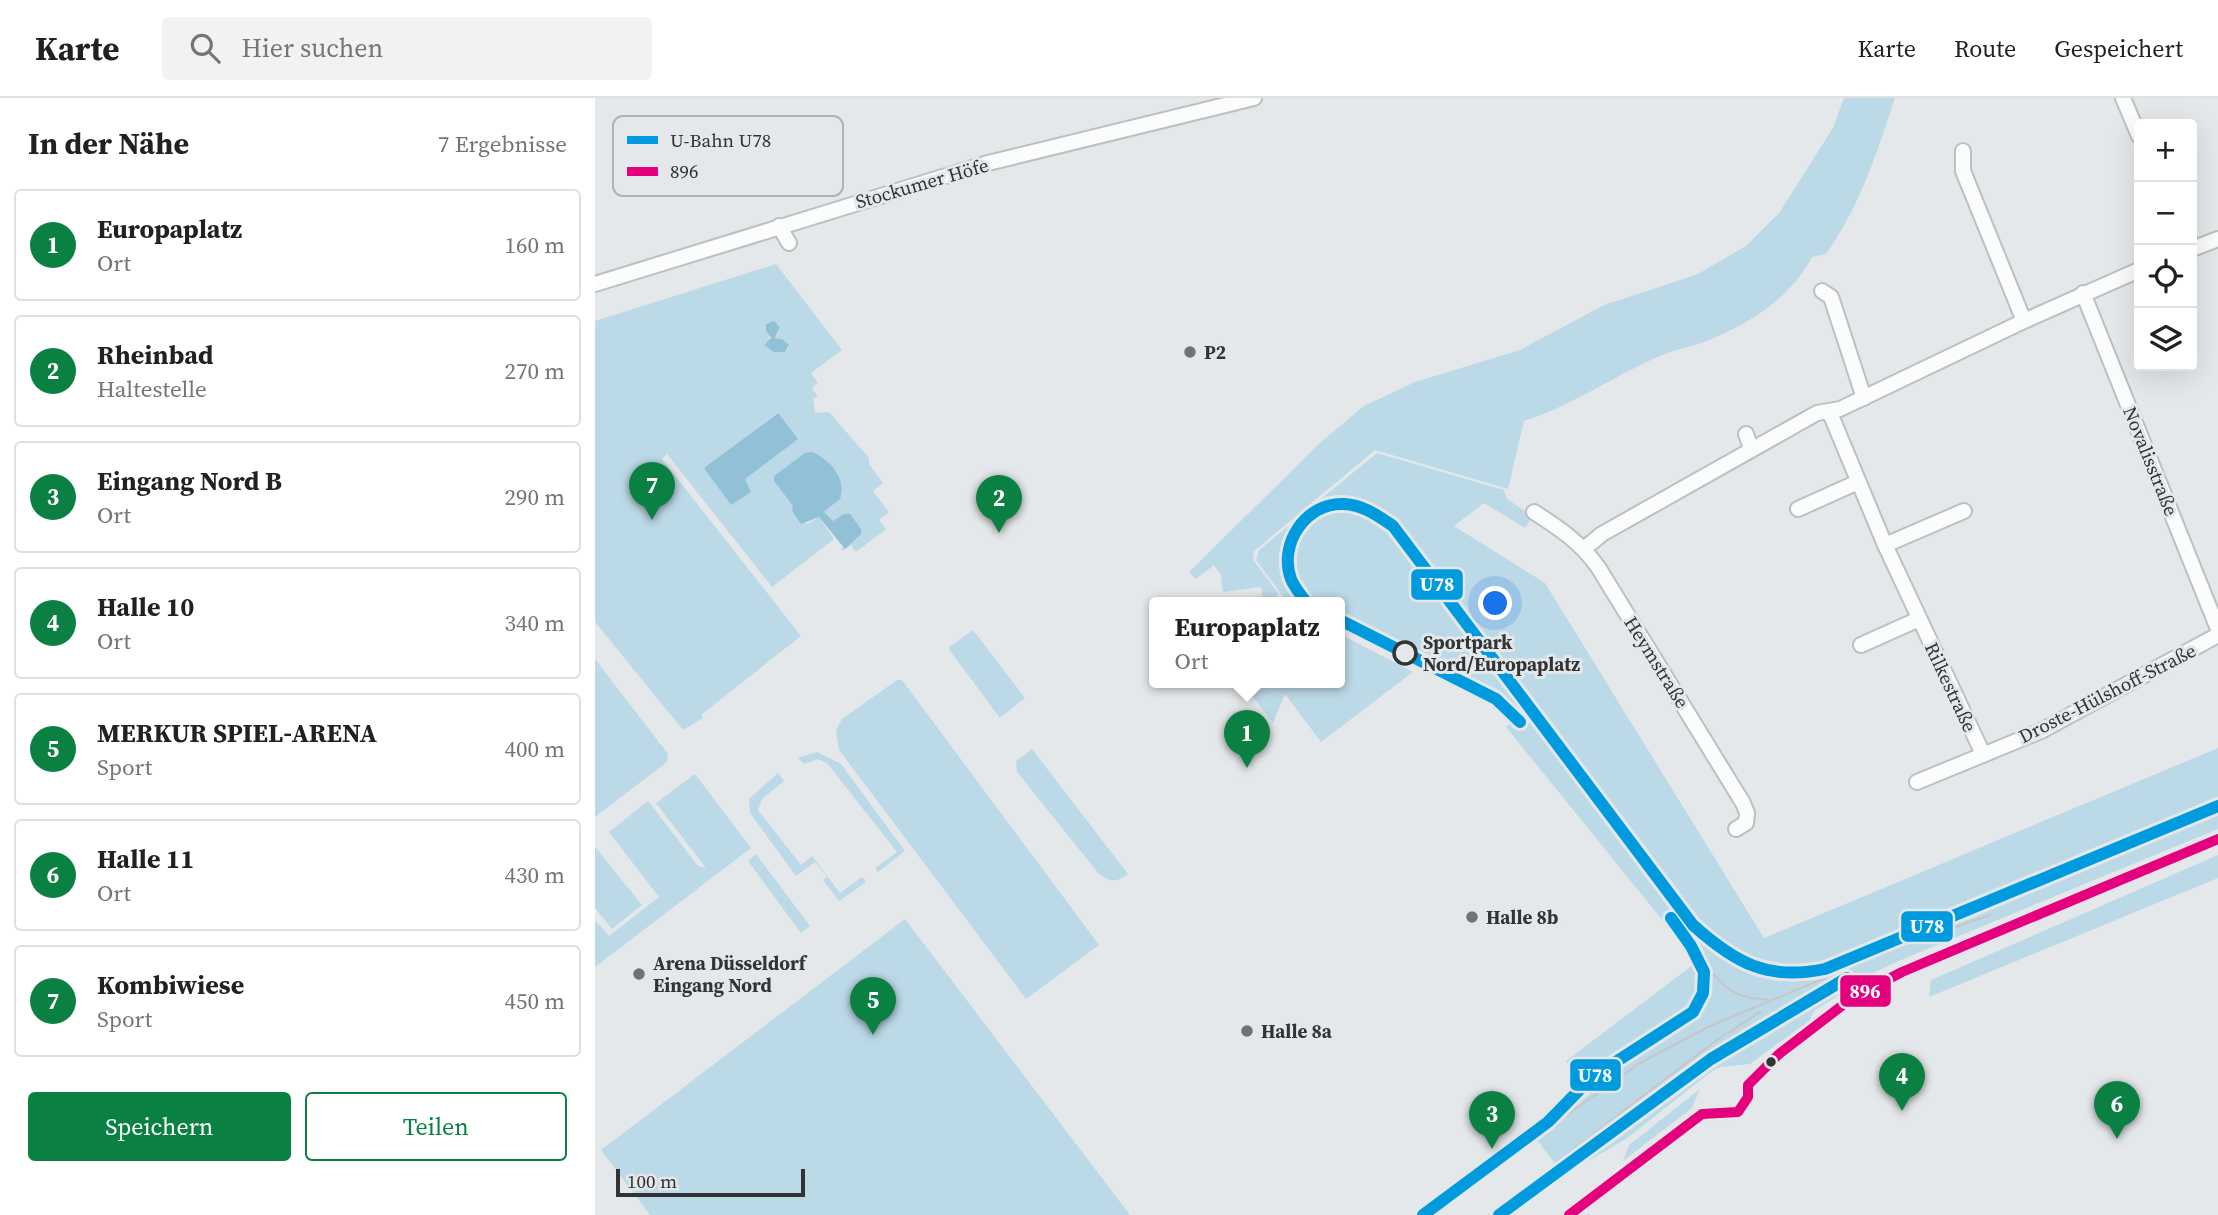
<!DOCTYPE html>
<html lang="de">
<head>
<meta charset="utf-8">
<style>
	:root { --surface:#fff; --page:#f2f2f2; --text:#202124; --muted:#757577; --line:#e0e0e0; --accent:#0b8043 }
	body { margin:0; font-family:"Source Serif 4",serif; background:var(--page); color:var(--text) }
	.controls { position:absolute; right:21px; top:21px; display:grid; overflow:hidden; border-radius:7px; box-shadow:0 7px 28px #0002 }
	.controls button { width:63px; height:63px; display:grid; place-items:center; padding:0; border:0; border-bottom:2px solid var(--line); background:var(--surface); color:var(--text); font:35px sans-serif }
	.scale { position:absolute; left:21px; bottom:18px; width:189px; box-sizing:border-box; padding-left:7px; border:4px solid #313334; border-top:0; font-size:19px; line-height:24px; white-space:nowrap; color:#313334; -webkit-text-stroke:5px #e4e8eb; paint-order:stroke }
	.you { position:absolute; left:901px; top:506px; width:24px; height:24px; margin:-18px; border:5px solid #fff; border-radius:50%; background:#1a73e8; box-shadow:0 0 0 10px #1a73e833 }
	.badge { display:grid; place-items:center; width:46px; height:46px; border-radius:50%; background:var(--accent); color:#fff; font-size:23px; font-weight:700 }
	.pin { position:absolute; translate:-50% -58px; filter:drop-shadow(0 2px 4px #0008) }
	.pin::after { content:''; position:absolute; top:37px; width:24px; height:21px; background:inherit; clip-path:polygon(0 0,100% 0,50% 100%) }
	.popup { position:absolute; left:554px; top:499px; width:196px; height:91px; box-sizing:border-box; display:grid; place-content:center; border-radius:7px; background:var(--surface); filter:drop-shadow(0 2px 5px #0005); font-size:23px; white-space:nowrap; color:var(--muted) }
	.popup b { font-size:26px; color:var(--text) }
	.popup::after { content:''; position:absolute; left:50%; top:100%; margin-left:-14px; border:14px solid transparent; border-top-color:var(--surface) }
	.list { margin:0; padding:0; list-style:none }
	h2 { display:flex; justify-content:space-between; align-items:center; height:91px; margin:0; padding:0 28px; font-size:30px }
	h2 small { font-size:23px; font-weight:400; color:var(--muted) }
	.list li { display:grid; grid-template-columns:46px 1fr auto; gap:21px; align-items:center; box-sizing:border-box; height:112px; margin:0 14px 14px; padding:0 14px; border:2px solid var(--line); border-radius:7px }
	.list b { display:block; font-size:26px; white-space:nowrap }
	.list p { margin:0; font-size:23px; white-space:nowrap; color:var(--muted) }
	.list em { font-size:23px; font-style:normal; color:var(--muted) }
	.actions { display:flex; gap:14px; padding:21px 28px }
	.actions a { flex:1; padding:16px 0; border:2px solid var(--accent); border-radius:7px; text-align:center; font-size:24px; color:var(--accent) }
	.actions .main { background:var(--accent); color:#fff }
	.icon { flex:none; width:38px; height:38px; fill:none; stroke:currentColor; stroke-width:2; stroke-linecap:round; stroke-linejoin:round }
	.map { position:relative; flex:none; width:1623px; height:1117px; overflow:hidden }
	header { display:flex; align-items:center; gap:42px; box-sizing:border-box; height:98px; padding:0 35px; background:var(--surface); border-bottom:2px solid var(--line) }
	header strong { font-size:33px }
	nav { display:flex; gap:38px; margin-inline-start:auto; font-size:24px }
	.search { width:490px; height:63px; background:var(--page); display:flex; align-items:center; gap:18px; box-sizing:border-box; padding:0 24px; border-radius:7px; color:var(--muted); font-size:26px }
	main { display:flex }
	aside { flex:1; background:var(--surface) }
	.map>svg:first-child { display:block }
	.green { fill:#bcd9e7; fill-rule:evenodd }
	.water { fill:#92c0d6 }
	.lines { fill:none; stroke-linecap:round; stroke-linejoin:round }
	.minor-casing { stroke:#bdbfc1; stroke-width:18 }
	.minor { stroke:#fbfcfc; stroke-width:14 }
	.tram { stroke:#c6c6c6; stroke-width:2 }
	.bus-1-casing { stroke:#e4e8eb; stroke-width:16 }
	.bus-1 { stroke:#e5007d; stroke-width:10 }
	.metro-1-casing { stroke:#e4e8eb; stroke-width:18 }
	.metro-1 { stroke:#009adf; stroke-width:12 }
	.poi-dot { fill:#707274; stroke:#e4e8eb; stroke-width:2.5 }
	.stop-dot { fill:#e4e8eb; stroke:#313334; stroke-width:3.5 }
	.bus-dot { fill:#313334; stroke:#e4e8eb; stroke-width:2.5 }
	.labels { text-anchor:middle; dominant-baseline:central; stroke-width:6; stroke-linejoin:round; paint-order:stroke }
	.street-label { font-size:19px; fill:#313334; stroke:#e4e8eb }
	.poi-label { font-size:19px; font-weight:bold; fill:#313334; stroke:#e4e8eb; text-anchor:start }
	.stop-label { font-size:19px; font-weight:bold; fill:#313334; stroke:#e4e8eb; text-anchor:start }
	.key { fill:#e4e8eb; stroke:#aeb2b4; stroke-width:2 }
	.key-label { font-size:19px; fill:#313334 }
	.line-badge { stroke:#e4e8eb; stroke-width:2.5 }
	.badge-label { font-size:19px; text-anchor:middle; font-weight:bold; fill:#fff }
</style>
</head>
<body>
<header>
<strong>Karte</strong>
<div class="search"><svg class="icon" aria-label="search" viewBox="0 0 24 24"><circle cx="10" cy="10" r="6"/><path d="M15 15l6 6"/></svg>Hier suchen</div>
<nav><a>Karte</a><a>Route</a><a>Gespeichert</a></nav>
</header>
<main>
<aside>
<h2>In der Nähe<small>7 Ergebnisse</small></h2>
<ul class="list">
<li><span class="badge">1</span><div><b>Europaplatz</b><p>Ort</p></div><em>160 m</em></li>
<li><span class="badge">2</span><div><b>Rheinbad</b><p>Haltestelle</p></div><em>270 m</em></li>
<li><span class="badge">3</span><div><b>Eingang Nord B</b><p>Ort</p></div><em>290 m</em></li>
<li><span class="badge">4</span><div><b>Halle 10</b><p>Ort</p></div><em>340 m</em></li>
<li><span class="badge">5</span><div><b>MERKUR SPIEL-ARENA</b><p>Sport</p></div><em>400 m</em></li>
<li><span class="badge">6</span><div><b>Halle 11</b><p>Ort</p></div><em>430 m</em></li>
<li><span class="badge">7</span><div><b>Kombiwiese</b><p>Sport</p></div><em>450 m</em></li>
</ul>
<div class="actions"><a class="main">Speichern</a><a>Teilen</a></div>
</aside>
<div class="map">
<svg width="1623" height="1117" viewBox="0 0 1623 1117">
	<rect width="100%" height="100%" fill="#e5e8ea"/>
	<path class="green" d="M1249,0H1300C1282,55 1265,108 1231,156L1217,159C1196,198 1162,221 1121,239C1103,248 1083,250 1065,258C1018,278 977,308 929,323L913,391L780,352L658,454L659,463L683,495L682,499L668,501L666,489L628,494L626,477L619,467L601,481L594,474L727,343L769,308L820,284L925,252L1009,207L1103,176L1151,148L1184,115L1238,30Z
		M181,166L247,252L216,275L223,285L217,290L223,299L218,300L220,315L234,314L274,360V366L288,385L278,393L294,414L284,422L291,431L261,454L256,447L248,453L246,450H250L265,436L249,416L239,424L229,414L245,401L179,383L212,426L224,419L239,441L177,489L72,356L67,361L206,538L106,617L108,620L88,632L0,524V223ZM179,223L185,229L181,240L187,241L194,249L190,254L169,246L175,242L171,227ZM182,315L202,341L150,381L109,371Z
		M782,355L909,392L912,401L934,416L935,422L930,430L889,405L859,428L950,485L1169,840L1623,650V731L1313,859L1278,875L1219,913L1215,922L1155,966L1125,969L1117,973L1031,1041L969,1077L941,1041L945,1037L944,1034L995,996L971,963L1099,866L1081,839L911,629L923,618L907,598L884,582L880,588L745,519V504H692L661,462L664,452Z
		M378,532L430,600L405,620L353,550Z
		M745,536L818,574L726,644L690,596L678,625L647,584H745Z
		M0,561L73,656L72,664L0,719Z
		M302,582H307L504,847L431,901L244,652L241,632L247,621Z
		M437,651L533,776C523,784 515,785 504,776L422,674L421,663Z
		M222,654L246,666L310,753L283,774L280,770L302,754L232,665L223,661L209,666L203,660Z
		M183,675L189,683L167,701L163,712L206,767L217,758L245,795L267,779L271,784L244,803L228,782L232,779L220,764L201,778L155,715L154,701Z
		M100,676L156,750L0,869V822L14,838L64,799L14,734L53,703L103,768L111,770L61,705Z
		M0,749L47,807L17,831L0,810Z
		M161,756L215,828L206,835L153,763Z
		M1623,757V780L1334,899L1336,882Z
		M310,821L535,1117H55L6,1052Z
		M1105,991L1097,1010L1028,1063L1034,1047Z"/>
	<path class="water" d="M179,223L185,229L180,240L187,241L194,247L190,254H179L169,247L176,240L171,233V226Z
		M183,315L203,341L150,381L156,394L136,407L109,370Z
		M217,354C235,362 252,380 245,401L229,414L238,423L249,416H255L266,431V436L250,451L224,419L206,426L197,413L198,408L179,383V378L210,355Z"/>
	<g class="lines">
		<g class="minor-casing">
			<path id="minor" d="M1528,0L1544,38
				M1368,53V73L1429,223
				M184,128L194,145
				M1597,151L1623,141
				M0,186L393,65L659,0
				M1227,193L1236,199L1269,300
				M1488,195L1623,531
				M1235,315L1290,447L1388,656
				M1151,336L1156,350
				M1203,411L1263,384
				M939,414C964,430 985,444 1003,469L1148,705L1152,715L1151,725L1141,731
				M1290,447L1369,413
				M990,450L1007,436L1222,315L1245,311L1429,223L1544,172
				M1266,547L1324,521
				M1322,684L1446,633L1623,537"/>
		</g>
		<use href="#minor" class="minor"/>
		<path class="tram" d="M1096,848C1117,876 1134,904 1173,901
			M942,1038L1045,965L1113,929L1308,847L1395,817
			M962,1064L1119,944L1165,914"/>
		<g class="bus-1-casing">
			<path id="bus-1" d="M974,1117L1107,1016L1143,1014L1153,999V987L1184,956L1257,900L1307,874L1623,741"/>
		</g>
		<use href="#bus-1" class="bus-1"/>
		<g class="metro-1-casing">
			<path id="metro-1" d="M711,504C706,497 699,489 696,481C683,446 711,404 749,406C769,407 783,418 798,428L1098,827C1140,865 1173,883 1230,871L1623,708
				M745,522L901,601L925,624
				M828,1117L953,1024L996,980L1098,914L1108,895L1109,874L1096,848L1076,820
				M904,1117L1116,961L1252,880"/>
		</g>
		<use href="#metro-1" class="metro-1"/>
	</g>
	<g class="poi-dot">
		<circle cx="595" cy="254" r="7"/>
		<circle cx="877" cy="819" r="7"/>
		<circle cx="44" cy="876" r="7"/>
		<circle cx="652" cy="933" r="7"/>
	</g>
	<circle class="stop-dot" cx="810" cy="555" r="11"/>
	<circle class="bus-dot" cx="1176" cy="964" r="6"/>
	<g class="labels">
		<g class="street-label">
			<text transform="translate(327 85) rotate(-16)">Stockumer Höfe</text>
			<text transform="translate(1556 363) rotate(68)">Novalisstraße</text>
			<text transform="translate(1062 564) rotate(58)">Heymstraße</text>
			<text transform="translate(1356 589) rotate(65)">Rilkestraße</text>
			<text transform="translate(1512 595) rotate(-27)">Droste-Hülshoff-Straße</text>
		</g>
		<g class="poi-label">
			<text x="609" y="254">P2</text>
			<text x="891" y="819">Halle 8b</text>
			<text x="58" y="865">Arena Düsseldorf<tspan x="58" dy="22">Eingang Nord</tspan></text>
			<text x="666" y="933">Halle 8a</text>
		</g>
		<g class="stop-label">
			<text x="828" y="544">Sportpark<tspan x="828" dy="22">Nord/Europaplatz</tspan></text>
		</g>
	</g>
	<rect x="18" y="18" width="230" height="80" rx="10" class="key"/>
	<rect x="32" y="38" width="31" height="8" fill="#009adf"/>
	<rect x="32" y="69" width="31" height="9" fill="#e5007d"/>
	<g class="key-label">
		<text x="75" y="49">U-Bahn U78</text>
		<text x="75" y="80">896</text>
	</g>
	<g class="line-badge">
		<rect x="815" y="470" width="54" height="33" rx="7" fill="#009adf"/>
		<rect x="1305" y="812" width="54" height="33" rx="7" fill="#009adf"/>
		<rect x="1244" y="876" width="53" height="34" rx="7" fill="#e5007d"/>
		<rect x="974" y="960" width="53" height="34" rx="7" fill="#009adf"/>
	</g>
	<g class="badge-label">
		<text x="842" y="493">U78</text>
		<text x="1332" y="835">U78</text>
		<text x="1270" y="900">896</text>
		<text x="1000" y="984">U78</text>
	</g>
</svg>
<div class="controls">
<button>+</button>
<button>−</button>
<button><svg class="icon" aria-label="locate" viewBox="0 0 24 24"><circle cx="12" cy="12" r="6"/><path d="M12 2v4M12 18v4M2 12h4M18 12h4"/></svg></button>
<button><svg class="icon" aria-label="layers" viewBox="0 0 24 24"><path d="M12 4l9 5-9 5-9-5zM3 14l9 5 9-5"/></svg></button>
</div>
<div class="scale">100 m</div>
<div class="you"></div>
<div class="pin badge" style="left:652px;top:670px">1</div>
<div class="popup"><b>Europaplatz</b>Ort</div>
<div class="pin badge" style="left:404px;top:435px">2</div>
<div class="pin badge" style="left:897px;top:1051px">3</div>
<div class="pin badge" style="left:1307px;top:1013px">4</div>
<div class="pin badge" style="left:278px;top:937px">5</div>
<div class="pin badge" style="left:1522px;top:1041px">6</div>
<div class="pin badge" style="left:57px;top:422px">7</div>
</div>
</main>
</body>
</html>
